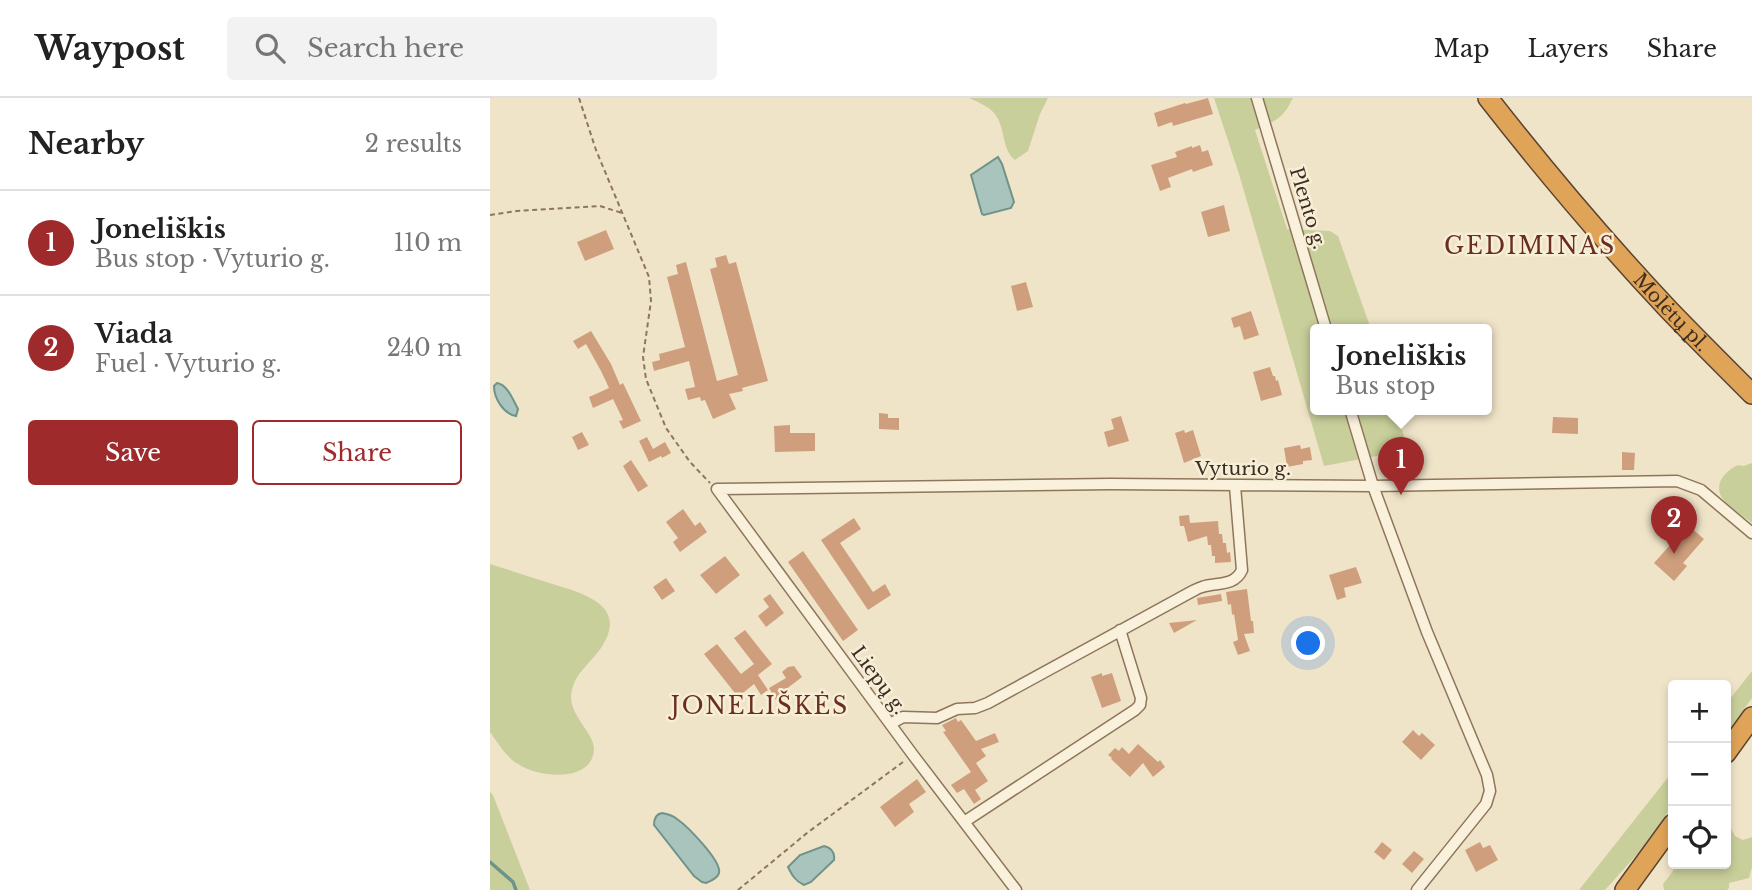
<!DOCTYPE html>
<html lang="en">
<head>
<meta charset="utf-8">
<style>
	:root { --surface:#fff; --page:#f2f2f2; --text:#222; --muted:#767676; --line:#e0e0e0; --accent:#9e2a2b }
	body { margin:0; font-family:"Libre Baskerville",serif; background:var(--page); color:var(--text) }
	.controls { position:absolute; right:21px; bottom:21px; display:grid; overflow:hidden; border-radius:7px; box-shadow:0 4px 10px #0003 }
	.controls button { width:63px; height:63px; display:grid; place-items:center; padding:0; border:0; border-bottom:2px solid var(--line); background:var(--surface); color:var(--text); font:35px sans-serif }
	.you { position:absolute; left:819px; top:546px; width:24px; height:24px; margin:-18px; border:5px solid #fff; border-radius:50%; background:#1a73e8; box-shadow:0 0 0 10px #1a73e833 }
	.badge { display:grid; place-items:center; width:46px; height:46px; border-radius:50%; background:var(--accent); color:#fff; font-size:23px; font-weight:700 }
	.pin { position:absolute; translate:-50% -58px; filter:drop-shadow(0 2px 4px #0008) }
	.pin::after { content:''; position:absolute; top:37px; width:24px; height:21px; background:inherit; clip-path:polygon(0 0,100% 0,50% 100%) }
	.popup { position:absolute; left:820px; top:226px; width:182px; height:91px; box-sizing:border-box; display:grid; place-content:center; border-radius:7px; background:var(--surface); filter:drop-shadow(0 2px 5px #0005); font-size:23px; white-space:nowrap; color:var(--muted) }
	.popup b { font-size:26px; color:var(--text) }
	.popup::after { content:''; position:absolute; left:50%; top:100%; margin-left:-14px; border:14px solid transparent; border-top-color:var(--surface) }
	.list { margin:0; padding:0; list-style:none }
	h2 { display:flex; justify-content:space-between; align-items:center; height:91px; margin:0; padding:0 28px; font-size:30px }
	h2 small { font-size:23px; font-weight:400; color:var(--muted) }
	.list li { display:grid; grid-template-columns:46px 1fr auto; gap:21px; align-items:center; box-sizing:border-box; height:105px; padding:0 28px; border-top:2px solid var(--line) }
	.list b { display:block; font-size:26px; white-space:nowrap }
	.list p { margin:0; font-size:23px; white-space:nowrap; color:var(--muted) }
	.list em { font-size:23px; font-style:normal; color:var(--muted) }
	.actions { display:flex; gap:14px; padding:21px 28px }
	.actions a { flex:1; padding:16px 0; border:2px solid var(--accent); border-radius:7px; text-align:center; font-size:24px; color:var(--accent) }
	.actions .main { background:var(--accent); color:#fff }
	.icon { flex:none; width:38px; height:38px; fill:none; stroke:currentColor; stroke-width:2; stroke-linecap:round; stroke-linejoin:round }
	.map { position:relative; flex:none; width:1262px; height:792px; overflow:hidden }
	header { display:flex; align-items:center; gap:42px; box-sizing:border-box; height:98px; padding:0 35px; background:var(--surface); border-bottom:2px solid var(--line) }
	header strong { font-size:33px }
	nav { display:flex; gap:38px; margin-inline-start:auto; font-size:24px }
	.search { width:490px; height:63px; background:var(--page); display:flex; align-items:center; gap:18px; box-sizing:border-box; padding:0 24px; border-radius:7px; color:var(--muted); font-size:26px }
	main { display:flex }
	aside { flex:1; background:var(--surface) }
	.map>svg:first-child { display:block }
	.green { fill:#c9cf9b }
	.water { fill:#a9c4bc; stroke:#6f938a; stroke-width:2 }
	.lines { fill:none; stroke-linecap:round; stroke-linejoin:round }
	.stream { stroke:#6f938a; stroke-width:3.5 }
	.building { fill:#cf9f7d }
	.street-casing { stroke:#8d765c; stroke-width:13 }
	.highway-casing { stroke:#5b4430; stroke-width:22 }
	.path { stroke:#8d765c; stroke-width:2; stroke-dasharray:5 3.5; stroke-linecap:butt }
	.street { stroke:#faf1dc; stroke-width:10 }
	.highway { stroke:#e0a458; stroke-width:19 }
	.labels { text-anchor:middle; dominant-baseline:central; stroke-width:5; stroke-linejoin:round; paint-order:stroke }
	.street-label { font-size:19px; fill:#3d2e20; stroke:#f7eed8 }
	.quarter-label { font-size:23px; letter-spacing:2px; fill:#6b2e1e; stroke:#f7eed8 }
</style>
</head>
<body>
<header>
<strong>Waypost</strong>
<div class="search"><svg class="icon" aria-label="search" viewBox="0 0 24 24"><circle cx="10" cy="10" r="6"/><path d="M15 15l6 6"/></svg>Search here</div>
<nav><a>Map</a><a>Layers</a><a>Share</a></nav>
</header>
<main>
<aside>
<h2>Nearby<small>2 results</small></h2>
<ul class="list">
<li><span class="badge">1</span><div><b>Joneliškis</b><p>Bus stop · Vyturio g.</p></div><em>110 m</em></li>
<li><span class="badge">2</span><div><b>Viada</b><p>Fuel · Vyturio g.</p></div><em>240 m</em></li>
</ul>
<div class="actions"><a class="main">Save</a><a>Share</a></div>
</aside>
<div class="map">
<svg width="1262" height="792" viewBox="0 0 1262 792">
	<rect width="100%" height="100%" fill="#f0e4c8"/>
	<path class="green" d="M479,0H558L550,16L538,53L525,62C511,51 516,29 504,15C498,8 488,4 479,0Z
		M724,0H803C793,21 785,23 765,32L797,131L840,133L848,138L881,231H825V311H906L918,352L834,368L749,76Z
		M1262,365V425C1254,419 1235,406 1231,398C1224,384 1237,372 1248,367L1254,368Z
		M0,466C19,472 38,478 56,484C88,494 141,505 111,550C100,566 82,577 81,599C81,619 105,636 104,652C102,685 48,680 28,666C16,659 8,645 0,634Z
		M1262,573V600L1236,636V606Z
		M1183,673V707L1150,753L1115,792H1089Z
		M0,694L3,697L40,792H0Z
		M1236,721L1245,738L1253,742L1262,739V769L1259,780L1239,785V790L1237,792H1174L1173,786L1183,773L1182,759L1183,756V766H1236Z"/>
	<path class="water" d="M508,59L512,66L524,104L521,110L494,117L492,116L481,77Z
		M7,285C18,287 23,302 28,311L26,318C14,316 4,301 4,288Z
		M172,715C178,716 182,717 187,721C197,728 232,763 229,775C228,780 221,783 216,785L212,784L204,778L164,727C164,721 166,716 172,715Z
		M334,748C342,750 345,755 344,762L321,784L314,787C305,783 302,777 298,769L310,757Z"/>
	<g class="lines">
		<path class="stream" d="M0,764L23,784L26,792"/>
	</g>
	<path class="building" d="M718,0L723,16L683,28L682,24L668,29L664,15L695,5L696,6Z
		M710,47L712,54L718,52L723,67L703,74L702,71L678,80L681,89L670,93L661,67L687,59L685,54L702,48V50Z
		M734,107L740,133L718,139L711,114Z
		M116,132L124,151L95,163L87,144Z
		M236,157L239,166L246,164L278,283L252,290L253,293L239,296L246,311L223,321L215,302L211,303L210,299L198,302L195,291L205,289L199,263L164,273L162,264L170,262L169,256L195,249L177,179L188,176L186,167L196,164L227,283L248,277L220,171L227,169L225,160Z
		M536,184L543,209L527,213L521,188Z
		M761,213L769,237L754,242L750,228L744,230L741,220Z
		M101,233L121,266L130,287L133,285L151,323L133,331L129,323L133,322L123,301L103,310L99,299L119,290L111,273L96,246L88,251L83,243Z
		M780,269L783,278H785L786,283L788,282L792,297L771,303L763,274Z
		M389,315L398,316V320H409V332L389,331Z
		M631,318L639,343L618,349L614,334L624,331L621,321Z
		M1063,319L1088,320V336L1062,335Z
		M300,327V335H325V353L285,354L284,328Z
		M694,332L695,335L703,332L711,358L694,365L685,335Z
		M92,334L99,347L88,352L82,339Z
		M157,339L163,351L175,344L181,355L172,360L171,358L159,364L149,343Z
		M810,347L811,351L820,349L822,362L813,363V366L797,369L794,350Z
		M1132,354L1145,355L1144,372H1132Z
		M141,362L158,388L148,394L133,368Z
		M193,411L205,428L210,424L217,434L190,454L183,444L188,440L176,424Z
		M699,417L700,425L728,423L729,436H732L733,445H736L737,455L740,454L741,464L725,465V458H722L721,447H718L717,438L698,444L694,428H690L689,418Z
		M364,420L371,431L350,445L383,494L395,486L401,497L378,512L331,442Z
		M1198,427L1214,441L1193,465L1197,468L1184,483L1164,465Z
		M313,453L368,532L353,543L298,464Z
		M235,458L250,477L226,496L210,477Z
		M866,469L872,485L854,490L856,499L847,502L839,477Z
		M176,480L185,493L172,502L163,489Z
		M757,491L761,523H763L764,535L754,536L760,553L748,557L743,544L748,542L744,516L742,517L741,506L738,507L736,494Z
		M280,496L294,515L276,529L268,518L279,509L273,501Z
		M731,496L732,503L708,507L707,500Z
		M707,522L684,535L679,525Z
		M255,532L282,566L268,577L278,592L271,597L264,586L248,599L214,556L227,546L251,576L264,566L244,540Z
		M304,568L312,579L291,595L293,598L286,602L279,590L296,580L292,574L298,569Z
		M612,575V578L622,575L631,603L612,610L601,579Z
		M466,620L468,624L471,622L486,643L505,635L509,644L491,651L496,658L486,665L498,683L485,692L491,701L484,706L474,691L467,695L461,687L481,674L453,634L456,633L452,627Z
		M923,632L929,638L932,635L945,647L931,662L912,644Z
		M648,646L668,664L670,662L675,669L663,679L653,665L640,679L621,661L622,660L618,657L625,650L629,653L632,649L639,656Z
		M427,681L436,694L419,706L424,714L405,729L390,709Z
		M892,744L902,752L894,762L884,754Z
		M990,744L993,750L1000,747L1008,762L986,774L975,752Z
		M924,753L934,761L922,775L912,766Z"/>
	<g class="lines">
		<g class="street-casing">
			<path id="street" d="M767,0L836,231
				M860,311L883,388L937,534L997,677L1000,693L996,706L927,792
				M227,391L620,386L883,388L1187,383L1211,392L1262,435
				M227,391L423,657L526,792
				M400,626L413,619L447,620L467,611L485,610L498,605L701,494C705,492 708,490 712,489C727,484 744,489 752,472L745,388
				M474,724L645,612L650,607L651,600L630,532"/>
		</g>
		<g class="highway-casing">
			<g id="highway">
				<path id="s1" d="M998,0C1055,73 1115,144 1179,212C1206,240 1234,268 1262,296"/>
				<path d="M1236,655L1262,619"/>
				<path d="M1135,792L1183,726"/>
			</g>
		</g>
		<path class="path" d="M89,0L106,52L159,179L161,203L153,259L156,281L176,330L200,364L220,385
			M0,117L27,113L110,108L132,115
			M248,792L317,735L413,664"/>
		<use href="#street" class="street"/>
		<use href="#highway" class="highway"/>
	</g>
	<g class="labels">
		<g class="street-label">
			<text transform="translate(818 110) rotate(73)">Plento g.</text>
			<text stroke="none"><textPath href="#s1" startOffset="282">Molėtų pl.</textPath></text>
			<text x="753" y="370">Vyturio g.</text>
			<text transform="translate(389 582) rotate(54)">Liepų g.</text>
		</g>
		<g class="quarter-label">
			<text x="1040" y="148">GEDIMINAS</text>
			<text x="270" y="608">JONELIŠKĖS</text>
		</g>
	</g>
</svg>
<div class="controls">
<button>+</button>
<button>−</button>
<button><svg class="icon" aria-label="locate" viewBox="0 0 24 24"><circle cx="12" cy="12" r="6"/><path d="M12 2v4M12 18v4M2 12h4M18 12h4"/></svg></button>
</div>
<div class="you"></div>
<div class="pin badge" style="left:911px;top:397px">1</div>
<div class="popup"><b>Joneliškis</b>Bus stop</div>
<div class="pin badge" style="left:1184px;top:456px">2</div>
</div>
</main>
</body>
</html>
